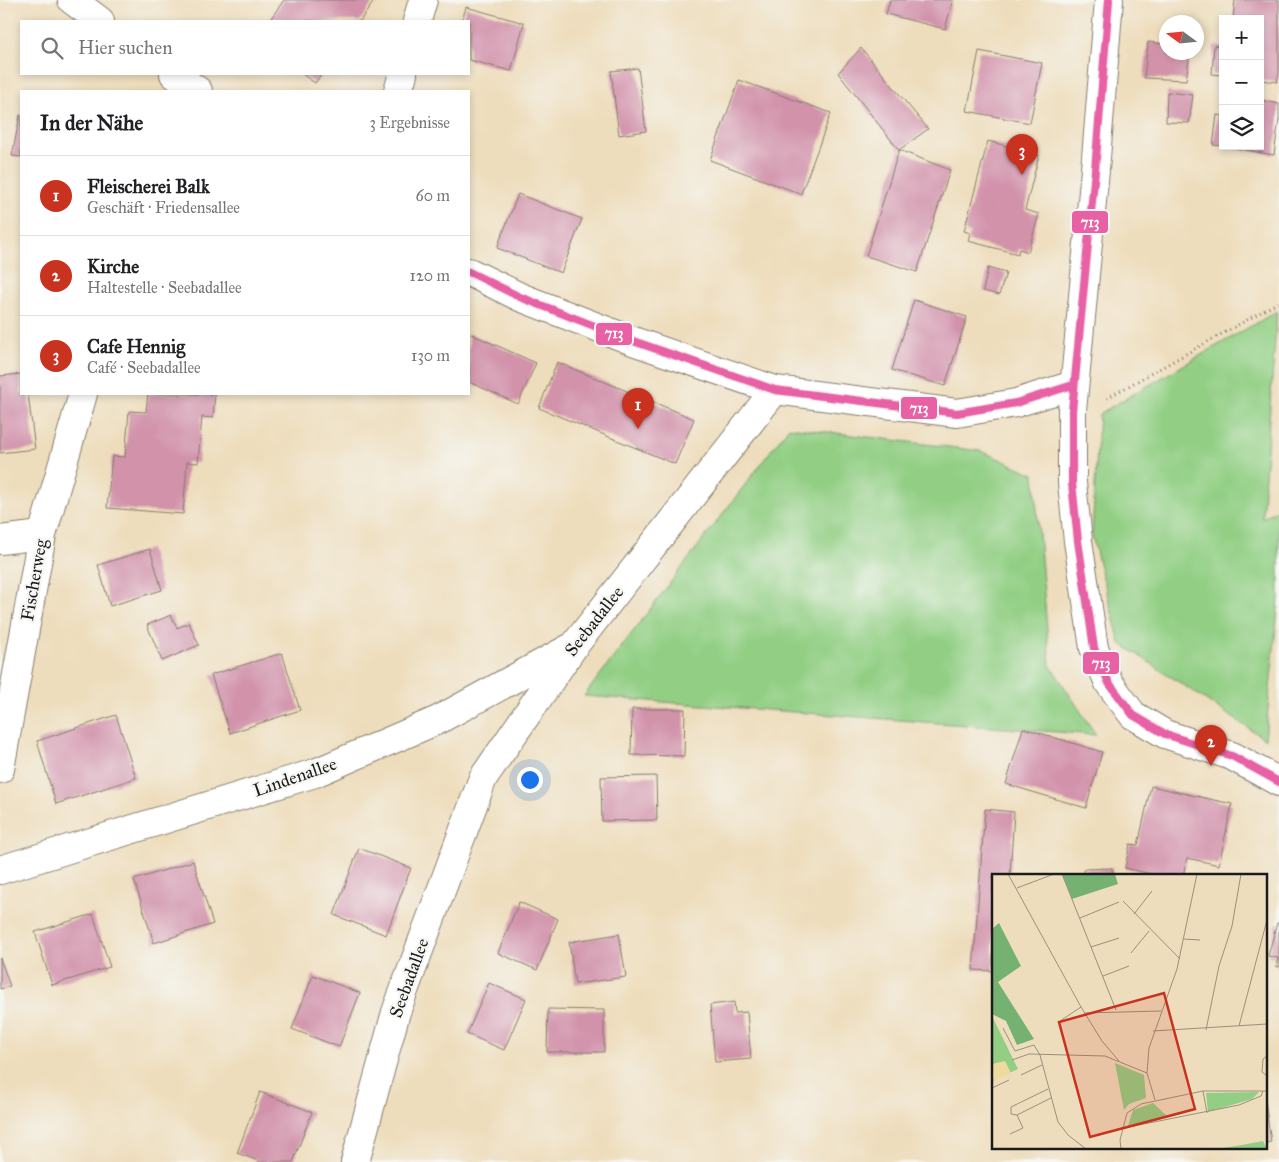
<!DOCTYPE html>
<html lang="de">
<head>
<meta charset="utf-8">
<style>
	:root { --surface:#fff; --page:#f2f2f2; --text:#202124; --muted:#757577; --line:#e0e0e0; --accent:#c8321e }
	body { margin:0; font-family:"IM FELL Great Primer",serif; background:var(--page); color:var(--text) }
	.controls { position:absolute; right:15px; top:15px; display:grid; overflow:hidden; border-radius:0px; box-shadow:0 2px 8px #0003 }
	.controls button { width:45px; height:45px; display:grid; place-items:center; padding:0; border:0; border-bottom:1px solid var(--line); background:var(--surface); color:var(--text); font:25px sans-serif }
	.compass { position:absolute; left:1159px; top:15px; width:45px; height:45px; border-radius:50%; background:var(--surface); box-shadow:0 2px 8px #0003; rotate:285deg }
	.you { position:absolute; left:529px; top:779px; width:18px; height:18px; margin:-12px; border:4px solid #fff; border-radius:50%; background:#1a73e8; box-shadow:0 0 0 8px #1a73e833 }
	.badge { display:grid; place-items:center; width:32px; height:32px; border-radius:50%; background:var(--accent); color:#fff; font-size:16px; font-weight:700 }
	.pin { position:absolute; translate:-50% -41px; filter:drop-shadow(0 1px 2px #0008) }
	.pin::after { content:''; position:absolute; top:26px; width:18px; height:15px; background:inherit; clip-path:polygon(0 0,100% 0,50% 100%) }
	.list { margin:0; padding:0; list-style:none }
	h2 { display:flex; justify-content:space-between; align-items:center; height:65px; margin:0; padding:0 20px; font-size:21px }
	h2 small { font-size:16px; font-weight:400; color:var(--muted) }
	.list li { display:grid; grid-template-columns:32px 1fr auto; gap:15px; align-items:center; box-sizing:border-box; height:80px; padding:0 20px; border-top:1px solid var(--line) }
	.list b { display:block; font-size:19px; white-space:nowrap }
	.list p { margin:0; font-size:16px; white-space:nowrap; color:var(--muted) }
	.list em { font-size:16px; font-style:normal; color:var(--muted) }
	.icon { flex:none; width:28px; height:28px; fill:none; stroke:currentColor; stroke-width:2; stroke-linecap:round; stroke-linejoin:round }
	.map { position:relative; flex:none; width:1279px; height:1162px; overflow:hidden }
	.search { position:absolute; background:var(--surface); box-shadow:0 2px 8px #0003; left:20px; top:20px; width:450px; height:55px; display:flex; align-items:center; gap:12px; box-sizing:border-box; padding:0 18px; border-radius:0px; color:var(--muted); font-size:19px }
	.panel { position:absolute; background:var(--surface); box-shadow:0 2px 8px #0003; left:20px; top:90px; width:450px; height:305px; border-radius:0px }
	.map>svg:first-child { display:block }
	.green { fill:#92cf84; stroke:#577650 }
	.building { fill:#d192aa }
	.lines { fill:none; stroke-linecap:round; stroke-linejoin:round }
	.minor-casing { stroke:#857c6c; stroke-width:30 }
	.path { stroke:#857c6c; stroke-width:3; stroke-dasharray:1 4; stroke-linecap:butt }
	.minor { stroke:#fff; stroke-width:28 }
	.bus-1-casing { stroke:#f6f6f2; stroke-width:11 }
	.bus-1 { stroke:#e861a5; stroke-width:8 }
	.labels { text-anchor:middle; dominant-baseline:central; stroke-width:4.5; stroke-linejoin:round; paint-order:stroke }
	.street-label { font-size:18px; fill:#1c1c1c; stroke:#f6f6f2 }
	.inset-road { fill:none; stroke:#9a907c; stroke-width:1 }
	.view { fill:#c8321e; fill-opacity:0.15; stroke:#c8321e; stroke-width:2.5 }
	.inset-edge { fill:none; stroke:#1c1c1c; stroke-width:2.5 }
	.line-badge { stroke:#f6f6f2; stroke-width:2 }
	.badge-label { font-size:14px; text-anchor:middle; font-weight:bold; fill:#fff }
</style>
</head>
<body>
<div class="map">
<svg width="1279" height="1162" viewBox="0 0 1279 1162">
	<rect width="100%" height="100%" fill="#f6f6f2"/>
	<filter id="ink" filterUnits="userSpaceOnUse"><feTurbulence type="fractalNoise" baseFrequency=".02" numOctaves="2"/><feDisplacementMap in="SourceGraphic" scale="10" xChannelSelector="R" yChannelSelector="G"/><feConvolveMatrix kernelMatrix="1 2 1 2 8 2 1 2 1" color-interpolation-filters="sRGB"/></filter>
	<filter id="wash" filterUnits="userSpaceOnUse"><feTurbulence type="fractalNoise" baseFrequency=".0096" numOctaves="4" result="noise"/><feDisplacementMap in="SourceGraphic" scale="20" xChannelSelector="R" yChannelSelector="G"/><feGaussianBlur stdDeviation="1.12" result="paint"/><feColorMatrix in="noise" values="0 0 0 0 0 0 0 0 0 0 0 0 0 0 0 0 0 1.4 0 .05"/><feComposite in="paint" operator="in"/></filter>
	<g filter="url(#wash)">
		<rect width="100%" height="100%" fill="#eeddbc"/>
		<path class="green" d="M1277,311L1262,518L1279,509V598L1265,739L1120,643L1092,536L1099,414Z
			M789,427L981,451L1034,474L1050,665L1096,735L584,696Z"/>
		<g id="blocks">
			<path class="building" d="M284,0H375L360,21H269Z
				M890,0H953L945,29L886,14Z
				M1235,0H1279V73L1277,82L1260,80V19H1233Z
				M466,7L524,23L511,71L469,60V21H462Z
				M1148,42L1166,44V52H1190L1186,80L1144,78Z
				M1214,45L1223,47V75L1212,74Z
				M861,48L928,129L899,150L838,73Z
				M979,51L1042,63L1030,123L967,111Z
				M638,68L646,131L619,135L611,71Z
				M302,74H322L315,83Z
				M739,80L831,113L801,194L710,160Z
				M1167,92L1193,95L1189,123L1166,122Z
				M1260,100L1279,104V119L1274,155L1228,147L1260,146Z
				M20,115H21V157L12,156Z
				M1217,115L1223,116V146L1213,145Z
				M988,141L1039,155L1025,210L1039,214L1028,252L1019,249L1018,254L968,241L970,233L964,231Z
				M899,150L950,170L917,272L866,256Z
				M518,194L582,219L561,273L497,248Z
				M988,268L1006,273L999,295L983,291Z
				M914,300L967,317L945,386L892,370Z
				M469,333L536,363L518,404L469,382Z
				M557,362L694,419L675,464L539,408Z
				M21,374V394H28L35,449L0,453V376Z
				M148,394H215L213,418L202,417L198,463L187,462L183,514L107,508L112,456L125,457L129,411L146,412Z
				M150,549L162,590L110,606L98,565Z
				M171,615L177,628L189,623L199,645L162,661L147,625Z
				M282,653L300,710L230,733L211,675Z
				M632,709H685L684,756L631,755Z
				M116,715L136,778L56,804L37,741Z
				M1023,728L1102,752L1086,808L1006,784Z
				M656,776L657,820L602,821L601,777Z
				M1151,786L1232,804L1219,865L1187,858L1183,876H1160L1125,868L1130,844L1138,845Z
				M985,809L1014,812L1010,876H993V971L973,970Z
				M359,848L411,868L386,935L334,915Z
				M193,861L213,924L154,943L134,880Z
				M1112,868L1113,876H1084V869Z
				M519,902L558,919L537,970L498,953Z
				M93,914L110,967L52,985L35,932Z
				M1277,923H1279V967L1276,966L1278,958L1268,956Z
				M619,934L626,977L575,984L569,942Z
				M0,958L10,986L0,989Z
				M313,975L360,993L339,1047L292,1029Z
				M489,983L526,999L504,1050L467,1034Z
				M734,1002L735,1013L747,1012L751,1059L715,1062L710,1005Z
				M548,1009L604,1010V1052H547Z
				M260,1092L312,1112L293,1162H261L237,1153Z
				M1265,1101L1271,1142L1265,1143Z"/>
		</g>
	</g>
	<g filter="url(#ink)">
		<use href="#blocks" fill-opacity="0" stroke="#857c6c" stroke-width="1"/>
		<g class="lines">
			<g class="minor-casing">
				<path id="minor" d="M72,0L100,21
					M1109,0L1095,170L1072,411V483L1078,541L1094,648L1109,683L1133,715L1165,734L1232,756L1279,782
					M417,21L423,0
					M174,74L198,91
					M398,91L403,74
					M469,272L520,297L633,341L775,390L957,413L1016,403L1073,385
					M0,540L42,535
					M0,769L42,535L83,394
					M0,870L315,773L438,720L570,648
					M355,1162L396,1012L483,778L574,646L775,390"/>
			</g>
			<path class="path" d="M1107,398L1279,302"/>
			<use href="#minor" class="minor"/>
			<g class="bus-1-casing">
				<path id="bus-1" d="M1109,0L1095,170L1072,411V483L1078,541L1094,648L1109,683L1133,715L1165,734L1232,756L1279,782
					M469,272L520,297L633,341L775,390L957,413L1016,403L1073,385"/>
			</g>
			<use href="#bus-1" class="bus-1"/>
		</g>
	</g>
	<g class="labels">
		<g class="street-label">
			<text transform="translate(34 580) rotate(-80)">Fischerweg</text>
			<text transform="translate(594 621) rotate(-52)">Seebadallee</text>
			<text transform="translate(295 777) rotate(-19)">Lindenallee</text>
			<text transform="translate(409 978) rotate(-70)">Seebadallee</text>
		</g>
	</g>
	<g transform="translate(992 874)">
		<rect width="275" height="275" fill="#eeddbc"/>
		<path d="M0,142L26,195L0,207ZM123,189L152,201L154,224L137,230L132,236ZM267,218L260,225L216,238L214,219ZM161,229L175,242L136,252L141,236ZM271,267L275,275H224L244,272Z" fill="#92cf84"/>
		<path d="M70,0H123L126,10L80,25ZM7,49L29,92L6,108L42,165L25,171L14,147L0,140V55Z" fill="#75b272"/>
		<path d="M13,187L19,199L0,207V190Z" fill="#eeda9e"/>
		<path class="inset-road" d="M16,0L89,133L110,167L127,187M70,0L124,136M25,14L62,0M131,27L188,85M142,40L160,17M88,44L127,28M192,65L208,66M99,73L127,64M139,79L157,57M111,102L137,92M92,139L169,137M68,147L89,133M247,152L275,46M11,154L23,177L42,171L48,181L66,248L76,261L94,275M214,156L227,92L240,52L249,0M161,157L275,150M275,182L271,185L270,198L275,202M20,186L37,180L113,182L155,199M29,201L50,191M0,214L17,206M211,217L215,239M163,226L155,199L157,174L185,95L205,0M25,241L19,240V233L56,215M132,254L247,231L269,222L271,217M18,260L31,254L25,241L59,224M129,275L128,266L135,239L149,230L211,217H275"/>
		<path class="view" d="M172,119L203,235L98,263L67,148Z"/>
		<rect width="275" height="275" class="inset-edge"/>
	</g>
	<g class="line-badge">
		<rect x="1071" y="210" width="38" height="24" rx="5" fill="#e861a5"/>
		<rect x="595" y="322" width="38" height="24" rx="5" fill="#e861a5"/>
		<rect x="900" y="396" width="38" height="24" rx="5" fill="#e861a5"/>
		<rect x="1082" y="651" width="38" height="24" rx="5" fill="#e861a5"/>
	</g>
	<g class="badge-label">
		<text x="1090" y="227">713</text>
		<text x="614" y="338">713</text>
		<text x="919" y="413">713</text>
		<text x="1101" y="668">713</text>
	</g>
</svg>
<div class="controls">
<button>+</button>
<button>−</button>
<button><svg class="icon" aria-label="layers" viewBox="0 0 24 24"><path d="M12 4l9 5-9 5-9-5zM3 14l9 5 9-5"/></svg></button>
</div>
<svg class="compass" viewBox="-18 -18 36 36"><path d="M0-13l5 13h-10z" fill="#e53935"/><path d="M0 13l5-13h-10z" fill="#757577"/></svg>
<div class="you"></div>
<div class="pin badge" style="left:638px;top:429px">1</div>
<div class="pin badge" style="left:1211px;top:766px">2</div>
<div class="pin badge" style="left:1022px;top:175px">3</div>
<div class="search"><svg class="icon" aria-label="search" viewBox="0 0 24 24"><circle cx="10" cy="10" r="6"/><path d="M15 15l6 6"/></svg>Hier suchen</div>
<section class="panel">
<h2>In der Nähe<small>3 Ergebnisse</small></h2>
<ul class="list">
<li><span class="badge">1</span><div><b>Fleischerei Balk</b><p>Geschäft · Friedensallee</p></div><em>60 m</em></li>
<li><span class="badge">2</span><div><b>Kirche</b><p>Haltestelle · Seebadallee</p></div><em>120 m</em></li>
<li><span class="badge">3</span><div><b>Cafe Hennig</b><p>Café · Seebadallee</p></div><em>130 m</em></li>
</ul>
</section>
</div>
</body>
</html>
